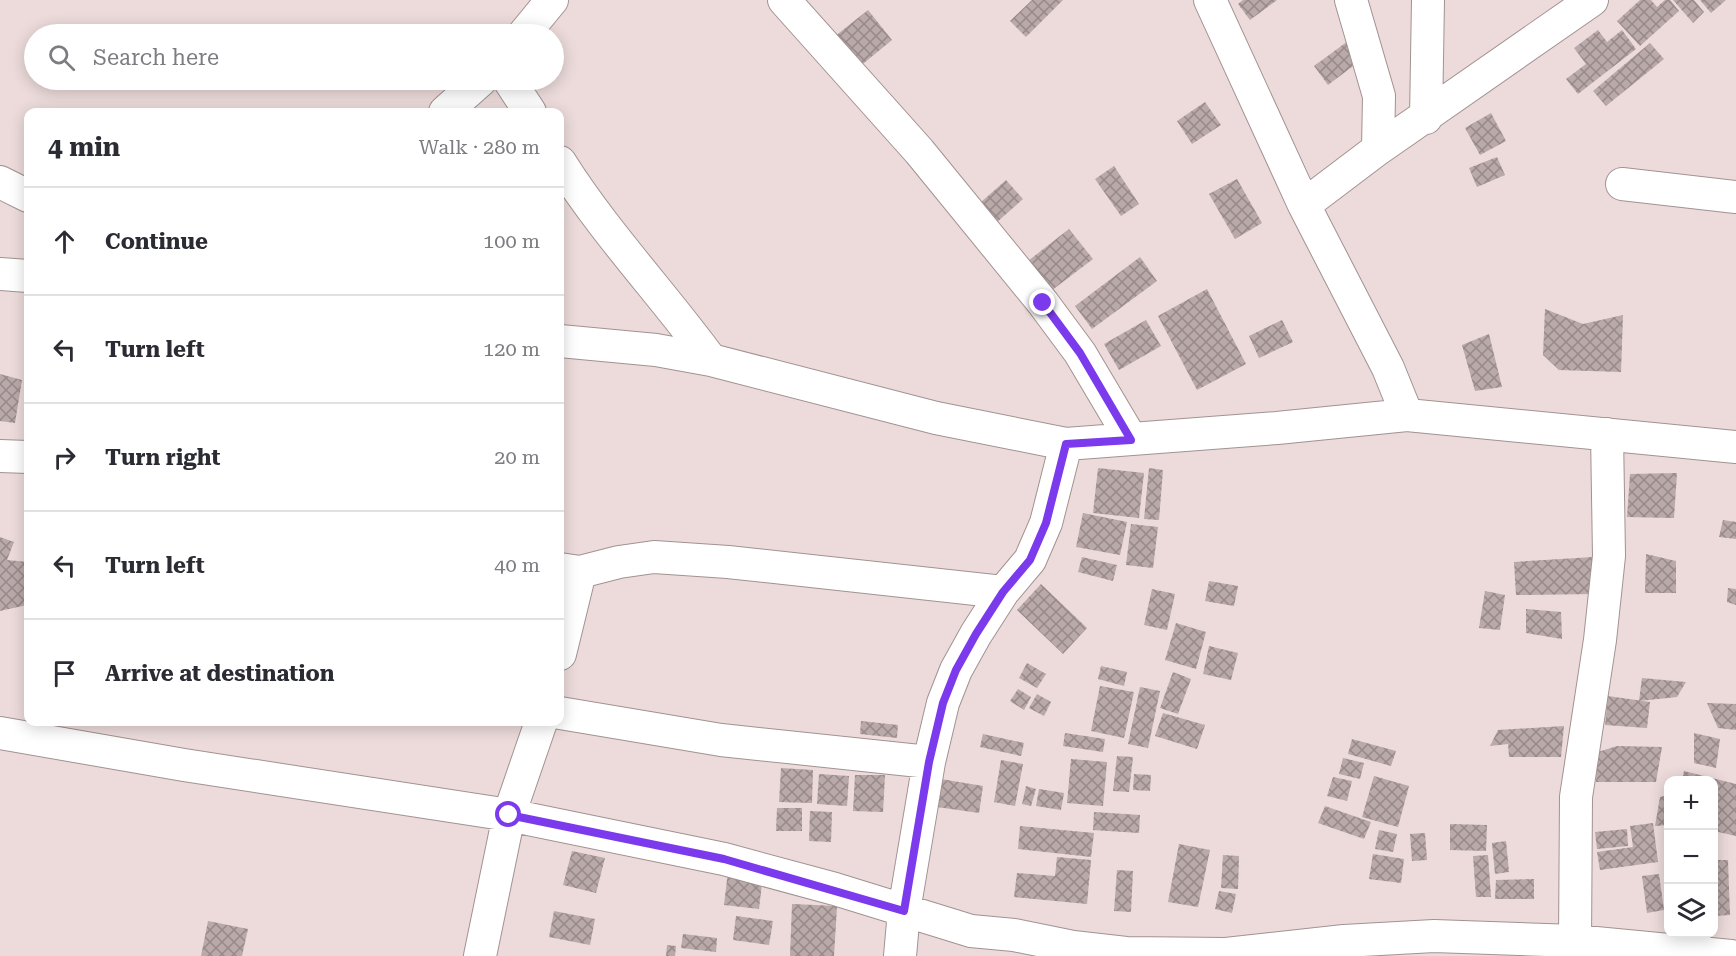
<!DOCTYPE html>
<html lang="en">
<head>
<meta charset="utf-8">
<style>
	:root { --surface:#fff; --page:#f2f2f3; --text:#2b2b33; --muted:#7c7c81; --line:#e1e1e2 }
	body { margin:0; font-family:"Roboto Serif",serif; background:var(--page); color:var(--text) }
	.controls { position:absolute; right:18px; bottom:18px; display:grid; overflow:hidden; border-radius:12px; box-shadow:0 3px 15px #0003 }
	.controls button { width:54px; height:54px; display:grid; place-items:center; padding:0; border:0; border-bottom:2px solid var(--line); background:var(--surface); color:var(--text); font:30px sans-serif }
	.stop { position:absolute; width:18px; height:18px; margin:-14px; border:4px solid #7c3aed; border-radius:50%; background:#fff }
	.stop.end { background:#7c3aed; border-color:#fff; box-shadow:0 2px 6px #0008 }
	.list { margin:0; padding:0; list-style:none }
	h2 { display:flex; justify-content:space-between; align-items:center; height:78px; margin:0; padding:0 24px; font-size:26px }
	h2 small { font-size:20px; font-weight:400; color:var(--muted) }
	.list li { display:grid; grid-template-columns:39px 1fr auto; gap:18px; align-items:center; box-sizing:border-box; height:108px; padding:0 24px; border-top:2px solid var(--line) }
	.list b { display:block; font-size:22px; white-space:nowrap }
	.list em { font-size:20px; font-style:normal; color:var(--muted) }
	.icon { flex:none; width:33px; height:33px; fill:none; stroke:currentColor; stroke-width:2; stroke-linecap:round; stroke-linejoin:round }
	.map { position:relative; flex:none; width:1736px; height:956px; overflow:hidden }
	.search { position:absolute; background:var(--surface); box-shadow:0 3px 15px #0003; left:24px; top:24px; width:540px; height:66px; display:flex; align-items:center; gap:15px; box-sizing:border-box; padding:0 21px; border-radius:33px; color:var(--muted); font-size:22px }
	.panel { position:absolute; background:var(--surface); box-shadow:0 3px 15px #0003; left:24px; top:108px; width:540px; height:618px; border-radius:12px }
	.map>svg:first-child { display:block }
	.building { fill:url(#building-cross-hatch) }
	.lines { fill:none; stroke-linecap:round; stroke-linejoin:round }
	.minor-casing { stroke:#a29292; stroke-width:34 }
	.minor { stroke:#fff; stroke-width:32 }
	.route { stroke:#7c3aed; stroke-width:8 }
</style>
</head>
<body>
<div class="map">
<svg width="1736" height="956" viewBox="0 0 1736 956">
	<defs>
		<pattern id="building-cross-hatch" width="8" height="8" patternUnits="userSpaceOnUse" patternTransform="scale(1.5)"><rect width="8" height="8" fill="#baa9a9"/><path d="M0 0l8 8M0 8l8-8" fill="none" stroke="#978989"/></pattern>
	</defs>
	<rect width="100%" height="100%" fill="#eddbdb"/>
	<path class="building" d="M1032,0H1063L1026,37L1010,21Z
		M1243,0H1277L1250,20L1238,4Z
		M1640,0H1651L1657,7L1665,0H1670L1679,11L1640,46L1617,21Z
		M1673,0H1694L1704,12L1693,23Z
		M1700,0H1726L1711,13Z
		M868,10L892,40L853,72L829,41Z
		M1598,30L1607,42L1622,30L1636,49L1578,94L1566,79L1586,64L1574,48Z
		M1348,41L1361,60L1328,85L1314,66Z
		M1650,43L1664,59L1606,106L1593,91Z
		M1205,102L1221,125L1192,144L1177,121Z
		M1491,113L1506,141L1480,155L1465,128Z
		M1497,157L1505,175L1477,187L1469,168Z
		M1114,166L1139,204L1121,216L1095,179Z
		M1237,179L1262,223L1235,239L1209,194Z
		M1006,180L1023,199L996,223L980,203Z
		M1069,229L1093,259L1051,291L1028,261Z
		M1140,257L1157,281L1092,329L1075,306Z
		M1207,289L1246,364L1197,390L1158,316Z
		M1545,309L1583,324L1623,315L1621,372L1559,370L1543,355Z
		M1146,320L1161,346L1119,370L1104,344Z
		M1282,320L1293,342L1259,358L1249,336Z
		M1489,334L1502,387L1475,391L1462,345Z
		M0,374L22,380L15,423L0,421Z
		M1098,468L1144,473L1139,518L1093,513Z
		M1149,468L1163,470L1159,520L1144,519Z
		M1677,473L1674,518L1627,517L1630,474Z
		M1083,513L1127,522L1120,555L1076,547Z
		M1723,520L1736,522V539L1719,537Z
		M1131,524L1158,527L1153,568L1126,565Z
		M0,537L14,542L7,560L28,562L27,605L0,611Z
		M1646,554L1676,561V593H1645Z
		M1609,556L1596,594L1516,595L1514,562Z
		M1082,557L1117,565L1113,581L1078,572Z
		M1209,581L1238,586L1234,606L1205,601Z
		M1041,584L1087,628L1063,654L1017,610Z
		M1728,588L1736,589V605L1727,602Z
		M1152,589L1175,594L1167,630L1144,625Z
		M1485,591L1505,595L1500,630L1479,628Z
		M1526,609L1561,612L1562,639L1526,633Z
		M1176,623L1206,632L1196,669L1165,660Z
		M1209,646L1238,653L1231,680L1203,674Z
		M1027,663L1046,674L1037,688L1019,678Z
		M1101,666L1127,672L1124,686L1098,679Z
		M1173,672L1191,679L1178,714L1160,708Z
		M1642,678L1686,682L1677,697L1639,701Z
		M1100,686L1134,692L1124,738L1091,731Z
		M1140,687L1160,691L1148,748L1128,744Z
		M1018,689L1031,697L1024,710L1010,701Z
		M1037,694L1051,702L1044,716L1029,708Z
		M1608,696L1650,702L1647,728L1605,725Z
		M1707,703L1736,704V730L1718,728Z
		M1163,713L1205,725L1197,749L1155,736Z
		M861,721L898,725L897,738L860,734Z
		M1564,726L1561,757H1509L1508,744L1490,746L1498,730Z
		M1065,733L1105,739L1103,752L1063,746Z
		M1694,733L1720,739L1716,768L1694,763Z
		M983,734L1024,743L1021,756L980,747Z
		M1352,739L1396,751L1391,766L1348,754Z
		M1617,746L1662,747L1656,782H1596L1598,752Z
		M1117,756L1133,757L1129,792L1113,791Z
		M1343,758L1364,763L1360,779L1339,774Z
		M1071,759L1107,762L1103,806L1067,803Z
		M1001,760L1023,764L1015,806L994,802Z
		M781,768L813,770L812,803L779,802Z
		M1684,771L1736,784V836L1714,831V780H1682Z
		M819,774L849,776L847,806L817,804Z
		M1134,774L1151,775L1150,791L1133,790Z
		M855,775H885L883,812L853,811Z
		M1374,776L1409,786L1398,827L1362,817Z
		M1333,777L1352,781L1347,801L1327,796Z
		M941,779L983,786L979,813L937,807Z
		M1026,786L1036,789L1031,806L1022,804Z
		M1039,789L1064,793L1061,810L1036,806Z
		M1668,795V825L1655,826L1660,797Z
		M1325,806L1371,822L1364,839L1318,823Z
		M777,808H802V831H776Z
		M810,811L832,812L831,842L809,841Z
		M1094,812L1140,815L1139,833L1093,830Z
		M1653,823L1658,862L1600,870L1597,852L1633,847L1630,826Z
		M1450,824L1487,825L1486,851L1450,850Z
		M1020,826L1094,833L1091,857L1018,849Z
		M1627,829L1628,846L1597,849L1595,832Z
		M1379,830L1397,834L1393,852L1375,849Z
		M1425,833L1427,860L1412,861L1410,834Z
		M1506,841L1509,872L1495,874L1492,843Z
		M1179,844L1210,850L1198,907L1168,902Z
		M572,851L605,858L596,893L563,885Z
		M1373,854L1404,859L1401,883L1369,879Z
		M1223,855L1239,856L1238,889L1221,888Z
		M1488,855L1491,897H1476L1473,856Z
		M1057,857L1091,860L1087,904L1014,897L1017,873L1055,876Z
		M1714,860H1728L1730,915L1714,916Z
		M1117,870L1133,871L1131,912L1114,911Z
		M728,871L763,875L759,909L724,905Z
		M1659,874L1664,910L1647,913L1642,876Z
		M1534,879V899H1495L1496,880Z
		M1219,891L1236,894L1232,913L1215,909Z
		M792,904L837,906L834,956H790Z
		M554,911L595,919L590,945L549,937Z
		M736,916L773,921L769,945L733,940Z
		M208,921L248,929L242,956H201Z
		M683,934L717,938L716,952L681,948Z
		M667,945L676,946L675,956H666Z"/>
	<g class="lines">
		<g class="minor-casing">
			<path id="minor" d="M784,0L919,151L1043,303L1080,353L1131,439
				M1210,0L1304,205L1388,368L1407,415
				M1351,0L1379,96L1378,149
				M524,34L552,0
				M509,80L530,112
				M445,112L481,80
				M1426,118L1428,0
				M560,162C604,232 662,293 711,360
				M0,182L28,196
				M1622,184L1736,197
				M1304,205L1378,149L1592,0
				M0,274L28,276
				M560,341L656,350L711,360L936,418L1066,444L1277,428L1407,415L1736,447
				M0,456L28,457
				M560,569L580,572L619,562L654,557L728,562L1003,592
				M560,654L580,572
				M560,713L721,740L929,762
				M0,733L184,765L509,815L724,859L835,889L971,931L1014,935L1073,947L1126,953L1226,954L1344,941L1434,936L1575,941L1731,956
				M1575,941L1576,797L1600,640L1609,556L1607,434
				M480,956L509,815L541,722
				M900,956L904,911L929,762L943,703L956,670L976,634L1003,592L1030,560L1046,523L1066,444"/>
		</g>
		<use href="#minor" class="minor"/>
	</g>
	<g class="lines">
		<path class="route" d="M509,815L724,859L904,911L929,762L943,703L956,670L976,634L1003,592L1030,560L1046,523L1066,444L1131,440L1080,353L1043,303"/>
	</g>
</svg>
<div class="controls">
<button>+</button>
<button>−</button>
<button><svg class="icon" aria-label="layers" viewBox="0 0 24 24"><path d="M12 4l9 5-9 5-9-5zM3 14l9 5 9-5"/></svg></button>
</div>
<div class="stop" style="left:509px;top:815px"></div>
<div class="stop end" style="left:1043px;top:303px"></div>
<div class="search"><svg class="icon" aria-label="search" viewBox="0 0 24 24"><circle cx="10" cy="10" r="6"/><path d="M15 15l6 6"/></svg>Search here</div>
<section class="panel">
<h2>4 min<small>Walk · 280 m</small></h2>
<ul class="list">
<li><svg class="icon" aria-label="ahead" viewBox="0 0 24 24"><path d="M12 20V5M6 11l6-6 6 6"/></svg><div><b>Continue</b></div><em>100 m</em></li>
<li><svg class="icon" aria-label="left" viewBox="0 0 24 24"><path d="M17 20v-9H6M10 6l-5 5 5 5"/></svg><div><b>Turn left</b></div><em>120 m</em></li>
<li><svg class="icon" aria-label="right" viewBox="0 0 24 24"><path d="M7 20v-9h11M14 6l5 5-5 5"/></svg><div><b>Turn right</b></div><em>20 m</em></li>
<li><svg class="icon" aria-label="left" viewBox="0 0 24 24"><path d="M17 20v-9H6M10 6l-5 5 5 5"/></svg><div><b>Turn left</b></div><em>40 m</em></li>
<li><svg class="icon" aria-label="arrive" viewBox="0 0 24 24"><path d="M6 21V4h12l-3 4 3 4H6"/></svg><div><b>Arrive at destination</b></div></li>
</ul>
</section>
</div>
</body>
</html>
